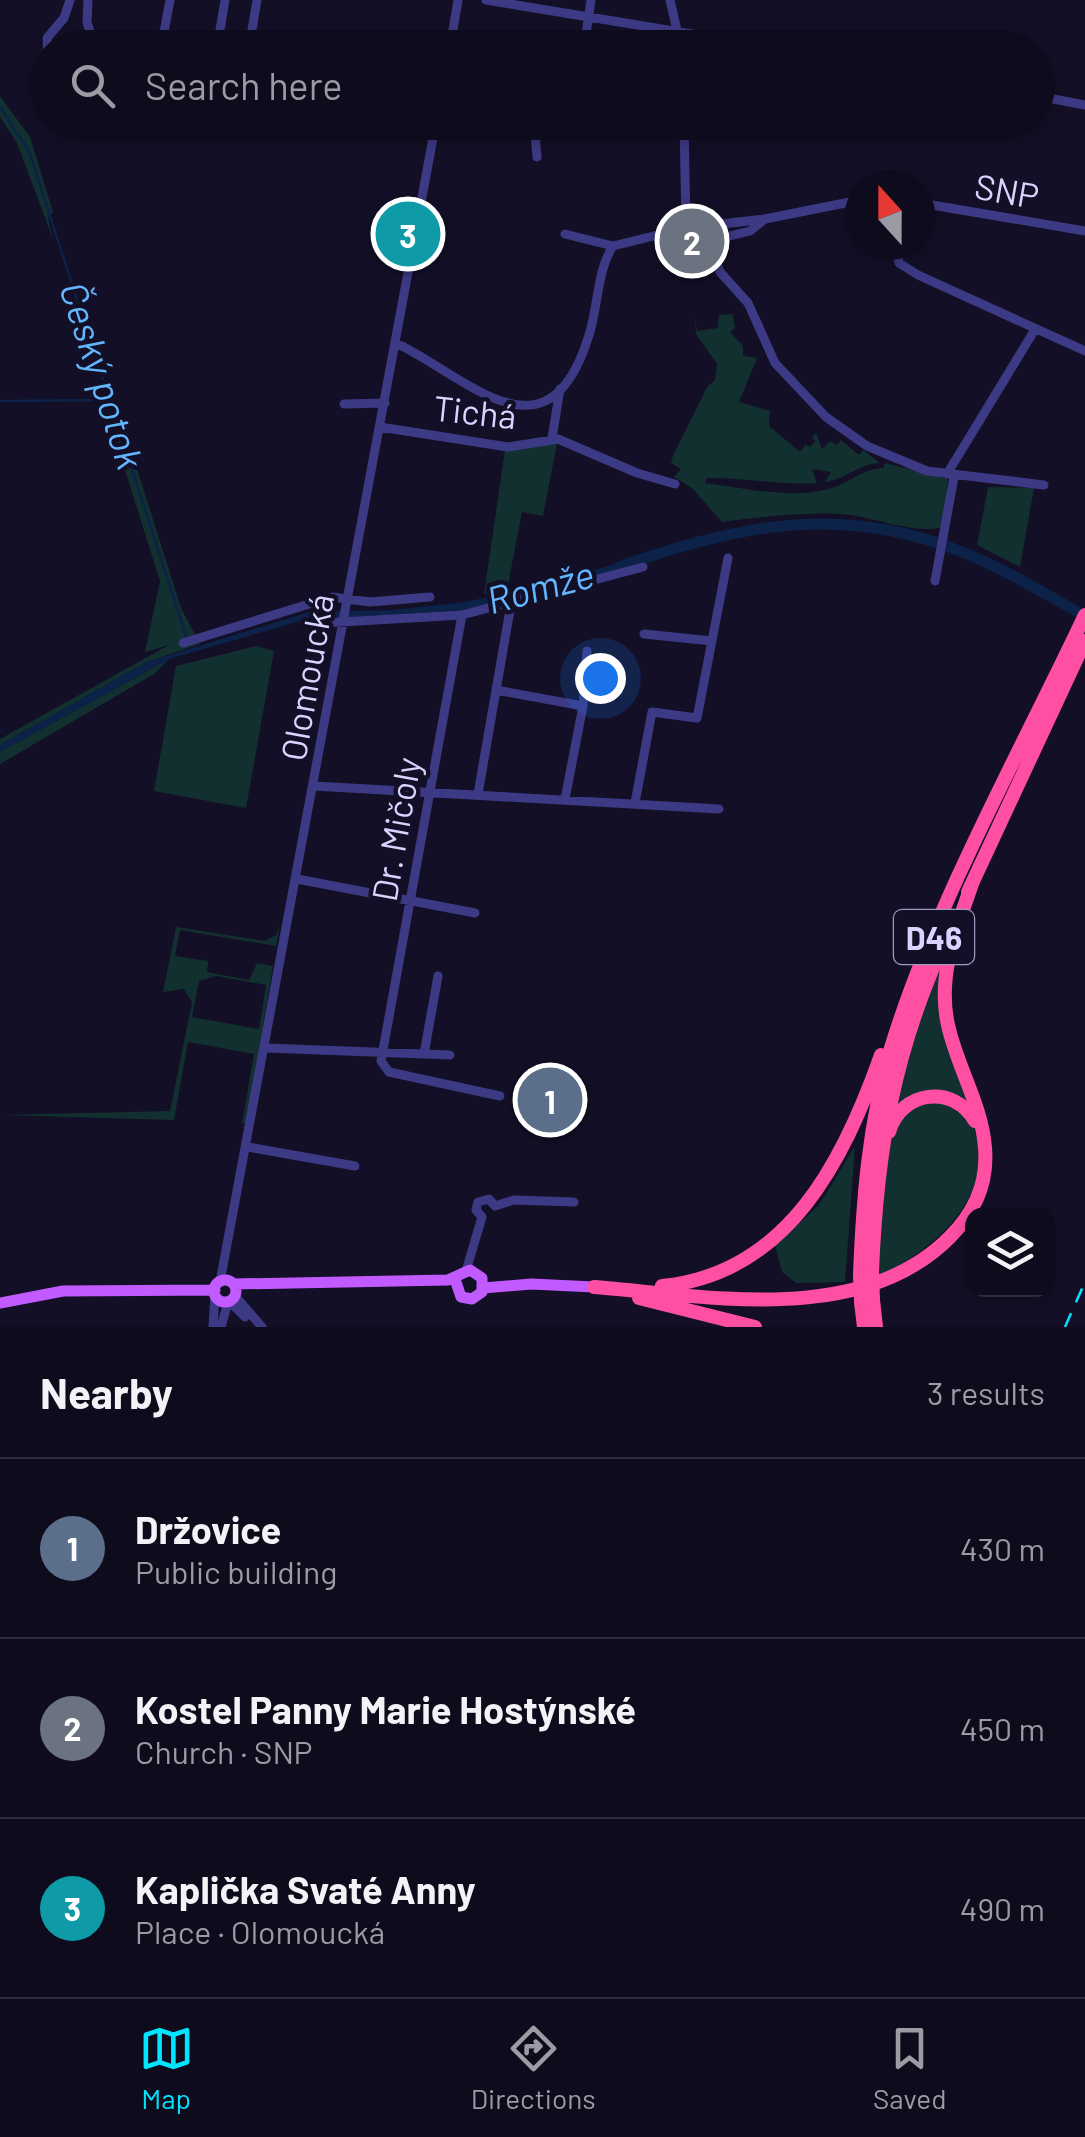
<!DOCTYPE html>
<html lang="en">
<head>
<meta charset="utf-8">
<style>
	:root { --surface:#0e0b1c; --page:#1c1929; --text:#f1f3f6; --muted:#9b9ba3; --line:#2e2b3b; --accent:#00e5ff }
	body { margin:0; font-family:Barlow,sans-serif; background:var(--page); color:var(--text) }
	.controls { position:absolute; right:30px; bottom:30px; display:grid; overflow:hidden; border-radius:20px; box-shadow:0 5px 15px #0003 }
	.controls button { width:90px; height:90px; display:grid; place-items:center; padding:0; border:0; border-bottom:2px solid var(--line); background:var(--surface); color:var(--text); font:50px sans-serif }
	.compass { position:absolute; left:845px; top:170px; width:90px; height:90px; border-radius:50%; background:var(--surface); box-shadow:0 5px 15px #0003; rotate:339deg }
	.you { position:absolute; left:600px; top:678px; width:35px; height:35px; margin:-25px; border:8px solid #fff; border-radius:50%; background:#1a73e8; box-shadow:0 0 0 15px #1a73e833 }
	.badge { display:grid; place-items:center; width:65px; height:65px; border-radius:50%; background:var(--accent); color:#fff; font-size:32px; font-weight:700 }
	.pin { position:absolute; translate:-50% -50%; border:5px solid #fff; box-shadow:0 2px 10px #0006 }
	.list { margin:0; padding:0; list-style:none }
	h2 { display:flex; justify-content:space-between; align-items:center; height:130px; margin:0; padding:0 40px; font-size:42px }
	h2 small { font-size:32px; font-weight:400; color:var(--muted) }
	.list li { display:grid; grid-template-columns:65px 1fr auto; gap:30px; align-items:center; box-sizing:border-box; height:180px; padding:0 40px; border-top:2px solid var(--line) }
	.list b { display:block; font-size:38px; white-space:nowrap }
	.list p { margin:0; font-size:32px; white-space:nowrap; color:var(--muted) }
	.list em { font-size:32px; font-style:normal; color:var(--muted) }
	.icon { flex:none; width:55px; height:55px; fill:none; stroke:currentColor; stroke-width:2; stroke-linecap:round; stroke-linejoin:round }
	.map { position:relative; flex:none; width:1085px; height:1327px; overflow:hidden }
	.search { position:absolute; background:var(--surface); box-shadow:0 5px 15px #0003; left:30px; right:30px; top:30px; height:110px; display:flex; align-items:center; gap:25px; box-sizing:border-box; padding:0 35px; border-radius:55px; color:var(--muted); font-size:38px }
	.sheet { height:670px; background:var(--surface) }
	nav { display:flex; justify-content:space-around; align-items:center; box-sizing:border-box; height:140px; border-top:2px solid var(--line); background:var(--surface); font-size:28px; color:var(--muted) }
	nav a { display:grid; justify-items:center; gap:5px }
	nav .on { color:var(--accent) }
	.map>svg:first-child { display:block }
	.green { fill:#12302f; fill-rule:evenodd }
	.water { fill:#0c2248 }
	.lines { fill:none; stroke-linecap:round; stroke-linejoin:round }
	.stream { stroke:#0c2248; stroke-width:2.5 }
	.river { stroke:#0c2248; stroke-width:11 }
	.minor { stroke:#3d3a85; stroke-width:9 }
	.major { stroke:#c25bff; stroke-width:11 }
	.highway { stroke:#ff4fa3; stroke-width:14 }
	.rail { stroke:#00e5ff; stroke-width:2.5; stroke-dasharray:15 12; stroke-linecap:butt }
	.highway-bridge { stroke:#ff4fa3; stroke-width:14 }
	.labels { text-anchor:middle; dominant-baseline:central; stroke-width:9; stroke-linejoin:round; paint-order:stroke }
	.shield { fill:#130f26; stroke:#9e99be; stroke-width:2.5 }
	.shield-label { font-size:32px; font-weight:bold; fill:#d9d4ff }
	.street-label { font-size:35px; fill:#d9d4ff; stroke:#130f26 }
	.water-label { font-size:38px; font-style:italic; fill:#62b6ff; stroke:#130f26 }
</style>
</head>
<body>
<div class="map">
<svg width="1085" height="1327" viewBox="0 0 1085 1327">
	<rect width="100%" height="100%" fill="#130f26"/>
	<path class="green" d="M0,96L30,137L53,212L48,218L53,239L17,143L0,117Z
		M733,314L735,328L730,332L743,346V356L757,358L739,402L770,411L769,426L800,452L806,444L810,447L815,441L812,437L816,433L822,449L830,441L837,445L841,440L859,455L863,450L880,463C858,464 845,480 825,482L831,472L812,469L817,483C778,486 744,477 707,478L705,483C746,488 801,502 840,485C858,477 863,469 884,468L885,463L948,479L943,527C913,535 873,516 841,514C801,512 762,517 722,522L692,488L674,477L681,469L671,463L673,456L707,387L715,380L717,364L696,334L695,315L697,331L718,328L719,315Z
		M102,413L120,415L181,608L200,644L147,662L0,745V739L169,645L145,652L160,581L112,429Z
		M557,443L543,516L522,512L507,590L484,594L505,450Z
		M988,487L1034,488L1020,567L977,545Z
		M256,646L274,651L246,808L154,791L176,666Z
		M169,659L154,674L0,764V752Z
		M280,924L276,946L180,930L175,956L208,961L207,972L249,980L257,963L273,966L246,1124L242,1123L254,1054L188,1042L174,1120L0,1115L170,1111L192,1002L184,989L163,992L176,927L265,941L276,935ZM216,976L266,985L259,1029L192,1017L199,981Z
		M940,963L970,1104L933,1092L890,1117L900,1072Z
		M922,1102H944L970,1117C1003,1195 938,1244 878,1279C878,1247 879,1145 897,1122C903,1114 915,1108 922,1102Z
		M855,1146L845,1282L796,1283L782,1272L775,1245L819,1205Z"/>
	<path class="water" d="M628,560L631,567L536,595L463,610L301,621L169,659L0,752V745L147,662L309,612L392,610L457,603L530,590Z"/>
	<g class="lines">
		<path class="stream" d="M0,107L29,151L186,636
			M0,401L108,400"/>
		<path class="river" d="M619,567C736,525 842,503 962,552C1005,569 1045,594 1085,616"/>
		<path class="minor" d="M88,0L87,22L95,48
			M486,0L777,48
			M670,0L681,48
			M161,48L170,0
			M217,48L225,0
			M249,48L257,0
			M450,48L458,0
			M584,48L591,0
			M48,60L47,38L64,18L70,0
			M1038,96L1085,105
			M534,122L537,157
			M684,122L686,228
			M204,123V122
			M920,203L1085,231
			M704,225L720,272L748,303L775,363L826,417L867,446L927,471L1044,485
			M565,234L613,246L686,228L765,219L860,200
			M709,241L750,231L765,219
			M895,245L899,263L918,275L1085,351
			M396,343C469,378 548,468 589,335C598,308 597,270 613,246
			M344,404L385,403
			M380,427L508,447L558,439L637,473L675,484
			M552,438L560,389
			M947,474L1034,331
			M935,581L954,477
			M462,615L381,1061L389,1072L500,1096
			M307,624L462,615L643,567
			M644,634L712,641
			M183,643L332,597L370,602L430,597
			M496,690L583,706L565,799
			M583,706L587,651
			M314,786L719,809
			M478,794L511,604
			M635,803L652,712L697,718L728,558
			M297,879L475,913
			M267,1048L450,1055
			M424,1054L438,976
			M248,1147L355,1166
			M495,1206L514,1200L574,1202
			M482,1217L476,1210L478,1202L489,1199L495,1206
			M466,1271L482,1217
			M220,1282L436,122
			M235,1296L262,1327
			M229,1301L245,1317
			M213,1327L215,1295
			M221,1327L228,1302"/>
		<path class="major" d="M214 1291a11 11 0 1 1 22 0a11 11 0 1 1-22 0Z
			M234,1284L448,1280L470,1270L482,1278V1292L472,1299L461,1297L455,1279
			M483,1288L531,1284L594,1287
			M0,1303L63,1291L215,1290"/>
		<path class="highway" d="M968,892L1085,641
			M889,1132C901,1090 954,1084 975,1121
			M872,1271C877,1149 894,1050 946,938
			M860,1275C863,1198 869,1122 891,1048C935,904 1020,753 1085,615
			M662,1286C788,1274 844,1160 881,1055
			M594,1287C709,1296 861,1327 950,1237C974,1213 988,1183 985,1148C982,1105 957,1067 948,1025C937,976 956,930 972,884
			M639,1298L755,1327
			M873,1300L876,1327
			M861,1302L864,1327"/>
		<path class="rail" d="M1065,1327L1085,1282"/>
		<path class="highway-bridge" d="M872,1271L873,1300
			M860,1275L861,1302"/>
	</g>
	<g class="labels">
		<rect class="shield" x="894" y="910" width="80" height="54" rx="8"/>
		<g class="shield-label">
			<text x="934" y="937">D46</text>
		</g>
		<g class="street-label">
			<text transform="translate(1007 190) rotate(10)">SNP</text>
			<text transform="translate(475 411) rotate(6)">Tichá</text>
			<text transform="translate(306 677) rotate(-80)">Olomoucká</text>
			<text transform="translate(395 829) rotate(-80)">Dr. Mičoly</text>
		</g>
		<g class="water-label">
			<text transform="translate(103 375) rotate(72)">Český potok</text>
			<text transform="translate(540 586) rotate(-15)">Romže</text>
		</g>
	</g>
</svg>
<div class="controls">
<button><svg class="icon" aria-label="layers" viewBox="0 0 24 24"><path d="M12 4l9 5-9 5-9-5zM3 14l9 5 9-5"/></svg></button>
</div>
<svg class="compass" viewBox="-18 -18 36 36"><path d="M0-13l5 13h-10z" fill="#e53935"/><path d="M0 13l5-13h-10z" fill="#9b9ba3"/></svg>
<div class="you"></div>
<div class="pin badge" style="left:550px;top:1100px;background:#5c6f8a">1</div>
<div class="pin badge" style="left:692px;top:241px;background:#6b7280">2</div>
<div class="pin badge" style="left:408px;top:234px;background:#0f9aa8">3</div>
<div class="search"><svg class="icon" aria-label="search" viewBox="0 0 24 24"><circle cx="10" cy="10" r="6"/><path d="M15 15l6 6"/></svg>Search here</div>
</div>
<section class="sheet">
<h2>Nearby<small>3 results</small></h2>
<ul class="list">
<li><span class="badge" style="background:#5c6f8a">1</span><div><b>Držovice</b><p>Public building</p></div><em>430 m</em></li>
<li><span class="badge" style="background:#6b7280">2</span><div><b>Kostel Panny Marie Hostýnské</b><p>Church · SNP</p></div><em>450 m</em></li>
<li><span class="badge" style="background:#0f9aa8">3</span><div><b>Kaplička Svaté Anny</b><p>Place · Olomoucká</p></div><em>490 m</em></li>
</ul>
</section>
<nav>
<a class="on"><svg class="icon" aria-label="map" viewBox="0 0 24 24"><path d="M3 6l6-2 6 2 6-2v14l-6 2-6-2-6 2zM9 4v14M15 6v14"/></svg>Map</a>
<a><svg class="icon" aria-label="directions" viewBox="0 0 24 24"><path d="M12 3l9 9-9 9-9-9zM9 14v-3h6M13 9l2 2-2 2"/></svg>Directions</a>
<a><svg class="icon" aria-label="saved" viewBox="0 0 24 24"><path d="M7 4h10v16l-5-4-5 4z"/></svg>Saved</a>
</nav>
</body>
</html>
